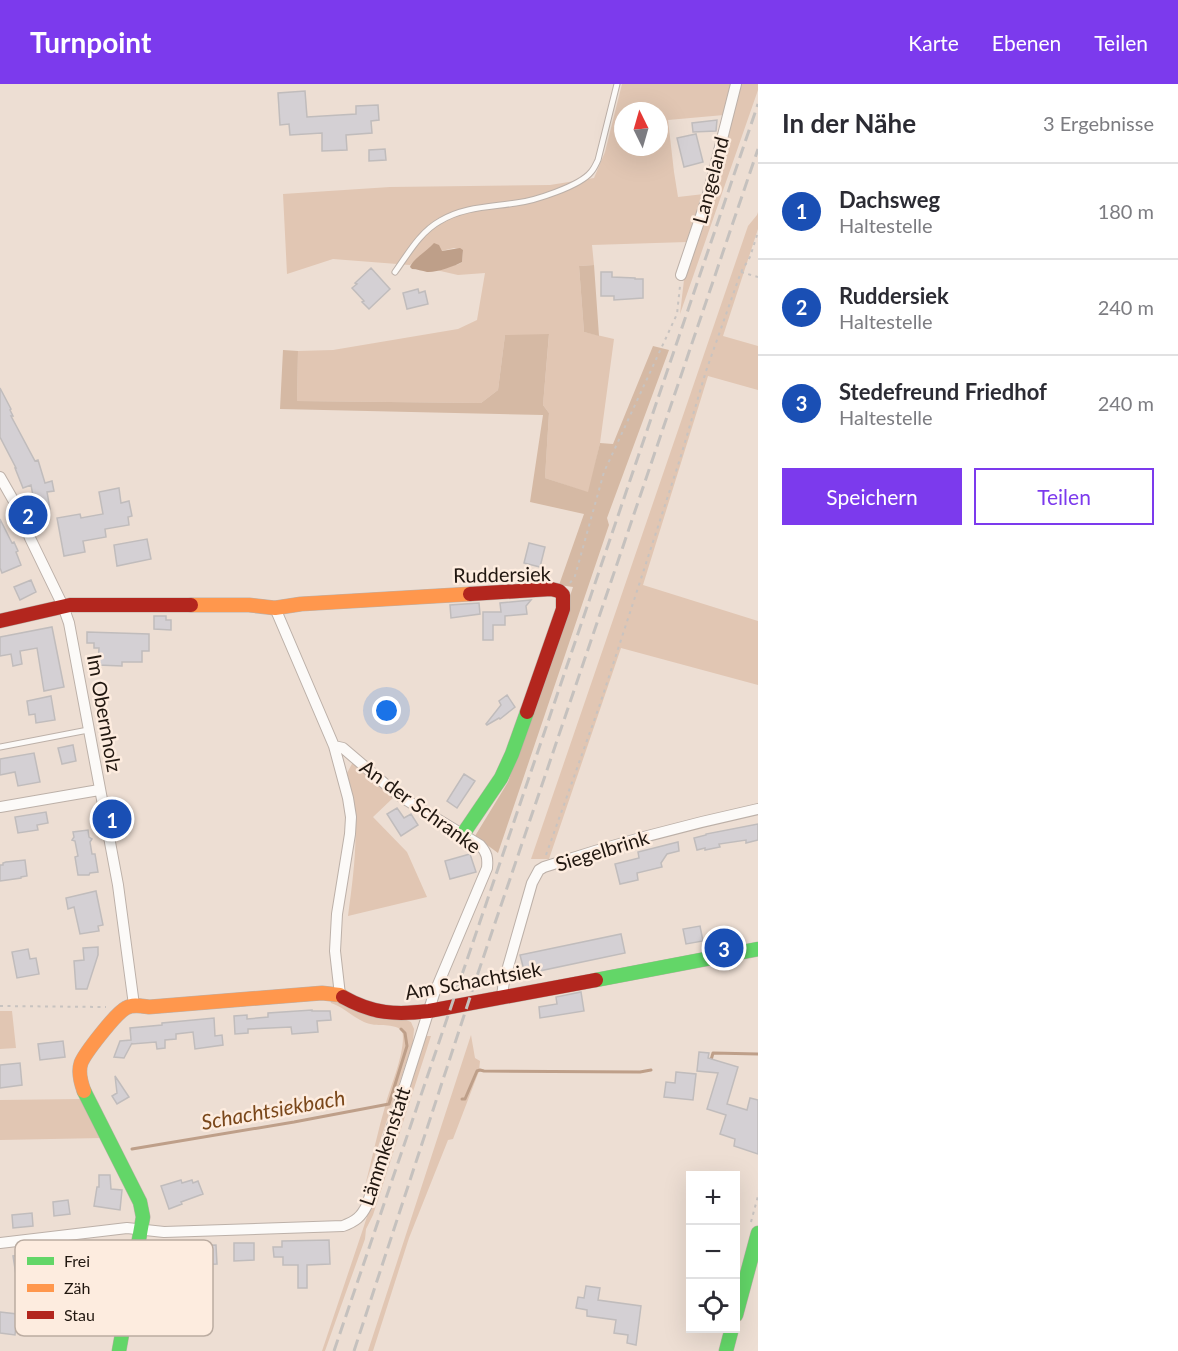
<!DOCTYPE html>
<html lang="de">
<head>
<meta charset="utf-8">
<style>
	:root { --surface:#fff; --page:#f2f2f3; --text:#2b2b33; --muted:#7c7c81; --line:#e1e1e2; --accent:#7c3aed }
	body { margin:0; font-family:Lato,sans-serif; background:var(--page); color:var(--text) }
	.controls { position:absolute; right:18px; bottom:18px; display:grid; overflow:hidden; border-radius:0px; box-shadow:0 6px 24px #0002 }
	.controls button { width:54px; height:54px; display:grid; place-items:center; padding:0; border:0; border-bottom:2px solid var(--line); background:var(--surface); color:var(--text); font:30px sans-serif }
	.compass { position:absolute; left:614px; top:18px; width:54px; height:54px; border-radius:50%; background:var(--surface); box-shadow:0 6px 24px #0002; rotate:355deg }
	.you { position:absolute; left:387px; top:627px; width:21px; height:21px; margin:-15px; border:4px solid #fff; border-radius:50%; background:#1a73e8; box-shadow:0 0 0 9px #1a73e833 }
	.badge { display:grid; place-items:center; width:39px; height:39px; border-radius:50%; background:var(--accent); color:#fff; font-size:20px; font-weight:700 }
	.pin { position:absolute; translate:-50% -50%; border:3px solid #fff; box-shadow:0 2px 6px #0006 }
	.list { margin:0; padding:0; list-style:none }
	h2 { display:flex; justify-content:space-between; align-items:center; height:78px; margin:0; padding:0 24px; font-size:26px }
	h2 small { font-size:20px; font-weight:400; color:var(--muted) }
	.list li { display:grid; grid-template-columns:39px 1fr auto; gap:18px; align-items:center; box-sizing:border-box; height:96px; padding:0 24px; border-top:2px solid var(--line) }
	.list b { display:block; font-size:22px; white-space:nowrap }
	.list p { margin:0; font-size:20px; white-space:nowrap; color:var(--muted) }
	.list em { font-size:20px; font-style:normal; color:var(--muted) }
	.actions { display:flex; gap:12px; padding:18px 24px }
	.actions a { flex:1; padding:14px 0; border:2px solid var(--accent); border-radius:0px; text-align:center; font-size:21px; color:var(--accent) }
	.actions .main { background:var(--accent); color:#fff }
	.icon { flex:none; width:33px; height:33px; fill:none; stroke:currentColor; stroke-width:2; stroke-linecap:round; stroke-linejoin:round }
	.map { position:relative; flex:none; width:758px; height:1267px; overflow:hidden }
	header { display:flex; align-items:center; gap:36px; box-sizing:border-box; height:84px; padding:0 30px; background:var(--accent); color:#fff }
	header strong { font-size:28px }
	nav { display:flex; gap:33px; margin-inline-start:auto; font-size:21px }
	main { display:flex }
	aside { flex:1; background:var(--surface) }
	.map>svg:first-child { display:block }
	.green { fill:#e1c6b3; fill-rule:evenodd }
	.forest { fill:#d5b9a4 }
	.water { fill:#be9f89 }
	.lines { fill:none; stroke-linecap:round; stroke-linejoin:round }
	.stream { stroke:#be9f89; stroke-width:3 }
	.building { fill:#d4d0d4; stroke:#c0bcbc; stroke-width:1.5 }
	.lane-casing { stroke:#bcb0a8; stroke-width:7 }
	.street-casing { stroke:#bcb0a8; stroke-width:12 }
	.fast-casing { stroke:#bcb0a8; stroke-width:15 }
	.slow-casing { stroke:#bcb0a8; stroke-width:15 }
	.jam-casing { stroke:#bcb0a8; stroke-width:15 }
	.path { stroke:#c8c3c0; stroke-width:2; stroke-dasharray:3 4.5; stroke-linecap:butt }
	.lane { stroke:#fcfaf8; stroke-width:5 }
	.street { stroke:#fcfaf8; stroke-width:10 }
	.fast { stroke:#63d668; stroke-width:14 }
	.slow { stroke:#ff974d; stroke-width:14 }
	.jam { stroke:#b3261e; stroke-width:14 }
	.rail { stroke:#c5c1be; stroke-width:3; stroke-dasharray:12 6; stroke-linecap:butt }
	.labels { text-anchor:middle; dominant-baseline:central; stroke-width:5; stroke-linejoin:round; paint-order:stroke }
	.street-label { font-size:20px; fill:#211710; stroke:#fdecdf }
	.water-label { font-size:21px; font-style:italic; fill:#7a471a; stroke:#fdecdf }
	.key { fill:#fdecdf; stroke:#bbaca1; stroke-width:1.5 }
	.key-label { font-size:16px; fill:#211710 }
</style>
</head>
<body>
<header>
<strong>Turnpoint</strong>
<nav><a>Karte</a><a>Ebenen</a><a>Teilen</a></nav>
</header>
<main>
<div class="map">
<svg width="758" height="1267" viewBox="0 0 758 1267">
	<rect width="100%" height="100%" fill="#edded3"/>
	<path class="green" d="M622,0H732L724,31L668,36L674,88L678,113L704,110L687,158L592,161L594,181L579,182L584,248L614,255L600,359L589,409L545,394L549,329L543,321L549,251H505L498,306L481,319L297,317L298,267L333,266L458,245L477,236L485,189L458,191L436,186L459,180L462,178L463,166L454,164L441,167L440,165L425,168L410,181L333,175L287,190L283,110L390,103L550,101L594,94L605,68ZM623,27H659V63H623Z
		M739,0H758V6L680,230L684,196L712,106Z
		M758,128V145L723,252L758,262V306L708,292L643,501L758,537V601L621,564L549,775H531L748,142L757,131Z
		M353,678L394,713L373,733L407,768L427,813L348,832C353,794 359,754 353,716C352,707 349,698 347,689Z
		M330,916L379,932L404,935L411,938L414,945L413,958L365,1102C372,1075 378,1046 386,1019C391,1001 407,964 402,946C389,938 378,944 364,938C351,932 345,924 331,919Z
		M0,927H12L16,964L0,965Z
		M471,951L475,974L480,977L479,987L453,1055L448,1056L409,1154L373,1267H368Z
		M425,952H431L373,1131L366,1145L365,1155L325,1267H322L363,1145Z
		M82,1015L102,1054L0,1056V1016Z"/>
	<path class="forest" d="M594,181L599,252L584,248L579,182Z
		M549,250L543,321L549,329L545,394L588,408L600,359L613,360L653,262L669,266L607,434L609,441L498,769L475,752L508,698L573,503L559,501L584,430L530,418L543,331L280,325L283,266L298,267L297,317L481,319L498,306L505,251Z"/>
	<path class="water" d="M434,159L439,161L442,167L460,164L463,166L462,178C455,182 435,189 427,188C422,187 417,185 412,185L410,183C413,175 427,167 434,159Z"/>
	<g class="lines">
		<path class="stream" d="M711,976L713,969L758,970
			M462,1015H465L477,987L480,986L484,987L640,988L651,986
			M132,1065L294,1038L389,1020L407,962L405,949L401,945"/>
	</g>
	<path class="building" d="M305,7L307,33L356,30V22L378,21L379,36L371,37L372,49L346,51L347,66L322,67V49L290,51L289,40L280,41L278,9Z
		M717,36L716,47L693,48L692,39Z
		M696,50L703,78L684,83L677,54Z
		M385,65L386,76L369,77V66Z
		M371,184L390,205L369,225L362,218L364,217L352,204L357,200L355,199Z
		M601,188H612V193L635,194V195H643V214L614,216V212H601Z
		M418,205L419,209L425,207L428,220L407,225L403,209Z
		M0,304L11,325L10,326L13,332H11L35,377L38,376L45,399L52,397L54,407L47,408L50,425L36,428L31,401L23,404L15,384H16L0,353Z
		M119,404L121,419L129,417L132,432L128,433L129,441L105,445L106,453L83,457L85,468L64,472L57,434L80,430L81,434L103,430L99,408Z
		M0,435L12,459L14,458L18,467L16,468L21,481L2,489L0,484Z
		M147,455L151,475L117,482L114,461Z
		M529,459L545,463L540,483L524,479Z
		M31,496L36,508L20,516L14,503Z
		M531,516L526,522L527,530L505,532V541H493V556H483V528H501L500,519Z
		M479,519L480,530L451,534L450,521Z
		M154,532H166V536H171V546L154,545Z
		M52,543L64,603L44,607L37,564L20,567L22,580L13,582L11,570L0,572V553Z
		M87,548L149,550V567H142V578H122V582L98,581L99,564H94V559H87Z
		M507,611L515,623L500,635L499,634L487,641L486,640L501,621L499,617Z
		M51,612L55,636L36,639L35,630L29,631L27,617Z
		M73,661L76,677L62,680L58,664Z
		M34,669L40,698L18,702L15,688L0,691V675Z
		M464,690L475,697L457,724L447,717Z
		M397,724L404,734L411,730L418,741L401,752L387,730Z
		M46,728L48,739L37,741L38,746L18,749L15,733Z
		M758,740V756L746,759V756L719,760L720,763L705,766V764L697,766L694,754L706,751V750Z
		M88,746L89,753L92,755L90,758L92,770H95L98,788L90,789L89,791H78L75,773L78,772L75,757L72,756L74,753L73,748Z
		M678,758L679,767L667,770L661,779L662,783L637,789L638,796L620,800L615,780L639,774L638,768Z
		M470,770L476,788L450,795L445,777Z
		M25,776L27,792L21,793V794L0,797V781H3V779L6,778Z
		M96,807L103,841L98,842L99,847L80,850L74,823L68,825L66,814Z
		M700,842L703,857L686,860L683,845Z
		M621,850L625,869L525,890L520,871Z
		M98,863V871L87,905H76L74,877L84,876L83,864Z
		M28,865L30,875L36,874L39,890L17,894L12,868Z
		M581,908L584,927L540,934L539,923L557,920L556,913Z
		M312,926V927H330L331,936L317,937L318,948L292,950L291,943L248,945V949L235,950L234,932L247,931V935L268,933V929Z
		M214,934L215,952L222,951L223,961L195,965L193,948L176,950V955L165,956V964L157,965L156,958L132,960V959L124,974L114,973L120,957L131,956L130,944L162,941V939Z
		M63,957L65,973L40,976L38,960Z
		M699,968L709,969L708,974L738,983L727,1020L747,1026L750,1014L758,1016V1070L734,1062L735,1055L720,1050L726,1031L707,1025L718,989L697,987Z
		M20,979L22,1001L0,1004V981Z
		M676,988L696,990L693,1016L664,1013L666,998L675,999Z
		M115,992L129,1013L117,1020L112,1012L117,1009Z
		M99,1091H110L111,1105L122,1106L120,1126L94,1122L97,1103H99Z
		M181,1096L182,1099L192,1096L193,1099L198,1097L203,1110L181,1118L182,1120L169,1125L161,1102Z
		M68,1116L70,1130L54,1132L53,1118Z
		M32,1129L33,1142L13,1144L12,1131Z
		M329,1156L330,1180L307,1181V1204H298V1181H283V1173H274L273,1163H282V1157Z
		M186,1159V1162L216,1161L217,1180L192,1181V1177H172L171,1160Z
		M234,1159H254V1176L234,1177Z
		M42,1168L45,1186L16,1191L13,1172Z
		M586,1202L600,1204L598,1216L641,1222L636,1261L627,1259L628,1251L614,1249L616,1236L587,1232V1226L576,1224L578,1213L584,1214Z
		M0,1228L17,1230L15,1251L0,1249Z"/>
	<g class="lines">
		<g class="lane-casing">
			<path id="lane" d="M395,188C408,170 420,148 440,137C463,123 490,123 516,119C534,117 580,102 591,88C594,85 596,80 598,76L617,0
				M0,663L88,646"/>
		</g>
		<g class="street-casing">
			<path id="street" d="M681,191L707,114L736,0
				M0,393L20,428L30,454L63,522L69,539L118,801L134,921
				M275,524L334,662L348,714L351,733L350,750L337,830L335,867L340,911
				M0,723L99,706
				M502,912L504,897L532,799L539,786L544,783C614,760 685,741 758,725
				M0,1159L127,1144L164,1148L343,1142C356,1137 361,1133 367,1121L434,910L487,784C488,774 487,769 480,761L398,711L343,664L334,662"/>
		</g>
		<g class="fast-casing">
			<path id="fast" d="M463,750L501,694L512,670L527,628
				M596,896L758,865
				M84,1007L140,1118L143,1133L119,1267
				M736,1231L758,1149
				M726,1267L732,1244"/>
		</g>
		<g class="slow-casing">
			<path id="slow" d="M191,521H249L275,524L301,520L470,510
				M84,1007C81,999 78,988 81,979C85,969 116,929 126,924C133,920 141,922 149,923L322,909L340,911L343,913"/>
		</g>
		<g class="jam-casing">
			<path id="jam" d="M470,510L551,505L559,507L563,511V525L527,628
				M0,537L70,521H191
				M343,913C373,930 396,931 429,927L596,896"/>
		</g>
		<path class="path" d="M741,188L758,193
			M570,499L575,492L604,388L677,230L680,202
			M546,771L600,620L637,507L680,375L706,287L741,188L750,173L758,148
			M0,922L106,923
			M751,1138L758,1112"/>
		<use href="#lane" class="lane"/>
		<use href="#street" class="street"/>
		<use href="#fast" class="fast"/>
		<use href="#slow" class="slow"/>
		<use href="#jam" class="jam"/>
		<path class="rail" d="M334,1267L758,20
			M354,1267L476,895L758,65"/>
	</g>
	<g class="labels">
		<g class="street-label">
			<text transform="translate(710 96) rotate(-75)">Langeland</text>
			<text transform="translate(502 490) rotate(-1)">Ruddersiek</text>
			<text transform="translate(105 629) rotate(80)">Im Obernholz</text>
			<text transform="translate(421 722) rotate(36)">An der Schranke</text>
			<text transform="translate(602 766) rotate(-17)">Siegelbrink</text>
			<text transform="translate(473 896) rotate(-10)">Am Schachtsiek</text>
			<text transform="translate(384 1062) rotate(-72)">Lämmkenstatt</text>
		</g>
		<g class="water-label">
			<text transform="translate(273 1025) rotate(-10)">Schachtsiekbach</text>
		</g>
	</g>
	<rect x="15" y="1156" width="198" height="96" rx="9" class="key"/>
	<rect x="27" y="1173" width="27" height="8" fill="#63d668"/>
	<rect x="27" y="1200" width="27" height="8" fill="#ff974d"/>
	<rect x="27" y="1227" width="27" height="8" fill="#b3261e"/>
	<g class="key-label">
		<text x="64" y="1183">Frei</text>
		<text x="64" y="1210">Zäh</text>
		<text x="64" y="1237">Stau</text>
	</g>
</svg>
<div class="controls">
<button>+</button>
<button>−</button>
<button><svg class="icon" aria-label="locate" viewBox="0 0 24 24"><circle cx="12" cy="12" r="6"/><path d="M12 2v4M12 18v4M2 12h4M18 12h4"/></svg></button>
</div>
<svg class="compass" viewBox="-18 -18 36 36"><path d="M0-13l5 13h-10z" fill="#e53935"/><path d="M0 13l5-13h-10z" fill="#7c7c81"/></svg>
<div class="you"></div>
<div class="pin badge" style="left:112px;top:735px;background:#1a4fb4">1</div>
<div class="pin badge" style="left:28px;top:431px;background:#1a4fb4">2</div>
<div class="pin badge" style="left:724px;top:864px;background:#1a4fb4">3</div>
</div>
<aside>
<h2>In der Nähe<small>3 Ergebnisse</small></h2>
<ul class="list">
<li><span class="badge" style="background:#1a4fb4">1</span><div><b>Dachsweg</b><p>Haltestelle</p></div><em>180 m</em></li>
<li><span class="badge" style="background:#1a4fb4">2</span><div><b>Ruddersiek</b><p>Haltestelle</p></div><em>240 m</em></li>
<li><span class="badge" style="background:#1a4fb4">3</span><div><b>Stedefreund Friedhof</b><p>Haltestelle</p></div><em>240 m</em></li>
</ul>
<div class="actions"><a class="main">Speichern</a><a>Teilen</a></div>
</aside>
</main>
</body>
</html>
